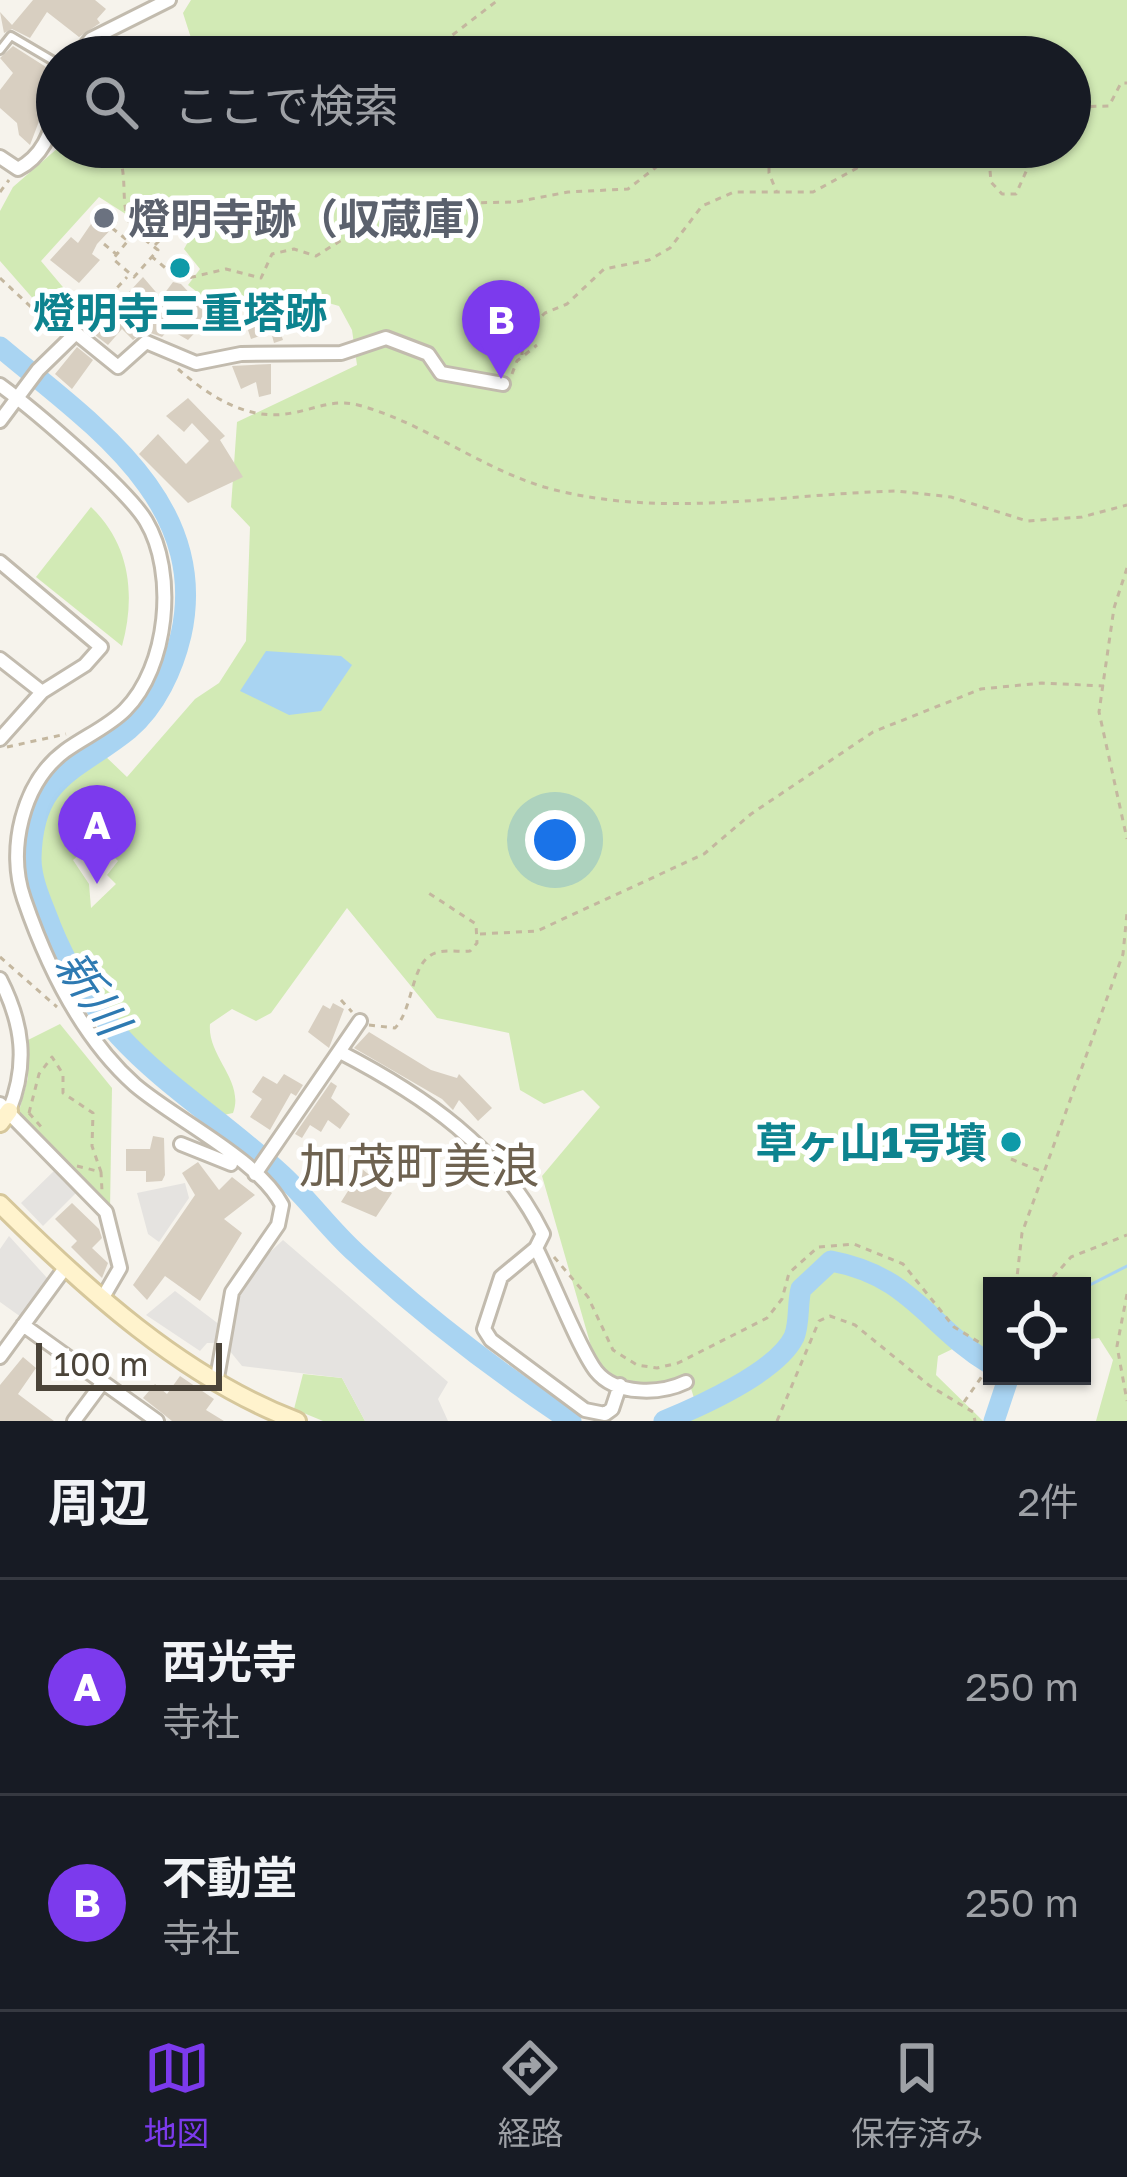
<!DOCTYPE html>
<html lang="ja">
<head>
<meta charset="utf-8">
<style>
	:root { --surface:#171b24; --page:#242831; --text:#f1f3f6; --muted:#9ea1a6; --line:#363941; --accent:#7c3aed }
	body { margin:0; font-family:"Golos Text","Noto Sans JP",sans-serif; background:var(--page); color:var(--text) }
	.controls { position:absolute; right:36px; bottom:36px; display:grid; overflow:hidden; border-radius:0px; box-shadow:0 3px 9px #0004 }
	.controls button { width:108px; height:108px; display:grid; place-items:center; padding:0; border:0; border-bottom:3px solid var(--line); background:var(--surface); color:var(--text); font:60px sans-serif }
	.scale { position:absolute; left:36px; bottom:30px; width:186px; box-sizing:border-box; padding-left:12px; border:6px solid #4b4439; border-top:0; font-size:33px; line-height:42px; white-space:nowrap; color:#4b4439; -webkit-text-stroke:9px #fff; paint-order:stroke }
	.you { position:absolute; left:555px; top:840px; width:42px; height:42px; margin:-30px; border:9px solid #fff; border-radius:50%; background:#1a73e8; box-shadow:0 0 0 18px #1a73e833 }
	.badge { display:grid; place-items:center; width:78px; height:78px; border-radius:50%; background:var(--accent); color:#fff; font-size:39px; font-weight:700 }
	.pin { position:absolute; translate:-50% -99px; filter:drop-shadow(0 3px 6px #0008) }
	.pin::after { content:''; position:absolute; top:63px; width:42px; height:36px; background:inherit; clip-path:polygon(0 0,100% 0,50% 100%) }
	.list { margin:0; padding:0; list-style:none }
	h2 { display:flex; justify-content:space-between; align-items:center; height:156px; margin:0; padding:0 48px; font-size:51px }
	h2 small { font-size:39px; font-weight:400; color:var(--muted) }
	.list li { display:grid; grid-template-columns:78px 1fr auto; gap:36px; align-items:center; box-sizing:border-box; height:216px; padding:0 48px; border-top:3px solid var(--line) }
	.list b { display:block; font-size:45px; white-space:nowrap }
	.list p { margin:0; font-size:39px; white-space:nowrap; color:var(--muted) }
	.list em { font-size:39px; font-style:normal; color:var(--muted) }
	.icon { flex:none; width:66px; height:66px; fill:none; stroke:currentColor; stroke-width:2; stroke-linecap:round; stroke-linejoin:round }
	.map { position:relative; flex:none; width:1127px; height:1421px; overflow:hidden }
	.search { position:absolute; background:var(--surface); box-shadow:0 3px 9px #0004; left:36px; right:36px; top:36px; height:132px; display:flex; align-items:center; gap:30px; box-sizing:border-box; padding:0 42px; border-radius:66px; color:var(--muted); font-size:45px }
	.sheet { height:588px; background:var(--surface) }
	nav { display:flex; justify-content:space-around; align-items:center; box-sizing:border-box; height:168px; border-top:3px solid var(--line); background:var(--surface); font-size:33px; color:var(--muted) }
	nav a { display:grid; justify-items:center; gap:6px }
	nav .on { color:var(--accent) }
	.map>svg:first-child { display:block }
	.green { fill:#d2eab5; fill-rule:evenodd }
	.parking { fill:#e5e3e0 }
	.water { fill:#a9d4f2 }
	.lines { fill:none; stroke-linecap:round; stroke-linejoin:round }
	.stream { stroke:#a9d4f2; stroke-width:3 }
	.river { stroke:#a9d4f2; stroke-width:21 }
	.building { fill:#d8cfc1 }
	.lane-casing { stroke:#c2bbae; stroke-width:12 }
	.street-casing { stroke:#c2bbae; stroke-width:18 }
	.secondary-casing { stroke:#d6c79b; stroke-width:22 }
	.path { stroke:#c4b79f; stroke-width:3; stroke-dasharray:6 6; stroke-linecap:butt }
	.lane { stroke:#fff; stroke-width:6 }
	.street { stroke:#fff; stroke-width:12 }
	.secondary { stroke:#fff3cd; stroke-width:16 }
	.worship-dot { fill:#6b7280; stroke:#fff; stroke-width:4.5 }
	.culture-dot { fill:#0f9aa8; stroke:#fff; stroke-width:4.5 }
	.labels { text-anchor:middle; dominant-baseline:central; stroke-width:10; stroke-linejoin:round; paint-order:stroke }
	.worship-label { font-size:42px; font-weight:bold; fill:#5b616d; stroke:#fff; text-anchor:start }
	.culture-label { font-size:42px; font-weight:bold; fill:#0d838f; stroke:#fff }
	.water-label { font-size:45px; font-style:italic; fill:#2e7ab2; stroke:#fff }
	.quarter-label { font-size:48px; fill:#6e6250; stroke:#fff }
</style>
</head>
<body>
<div class="map">
<svg width="1127" height="1421" viewBox="0 0 1127 1421">
	<rect width="100%" height="100%" fill="#f6f3ec"/>
	<path class="green" d="M191,0H1127V1421H1096L1113,1360L1099,1338L1082,1340V1286H992V1358L967,1342L938,1356L936,1375L983,1421H664L694,1398L688,1379C656,1390 625,1388 597,1367L542,1176L600,1107L583,1090L544,1104L520,1090L509,1033L437,1018L347,908L271,1013L256,1021L232,1009L210,1024C207,1056 245,1081 233,1113L214,1117C188,1096 159,1077 135,1053C100,1017 33,908 35,858C37,812 68,777 103,754L127,777L195,699L219,683L246,641L250,527L231,507L237,422L357,365L352,330L339,306C300,293 264,297 228,316L188,285L200,269L184,249L200,220L175,204L143,225L99,197L41,261L78,305L43,310L0,261V211L13,187L59,147H1070V57H171L191,38L183,13ZM97,840L118,861L107,875L116,884L91,908L89,884L73,860Z
		M91,507C130,544 136,595 122,646L36,577Z
		M60,1024L112,1088L110,1210L18,1115L28,1078V1040Z
		M303,1374L342,1378L365,1421H323L294,1409Z"/>
	<path class="parking" d="M56,1169L78,1191L43,1226L21,1203Z
		M185,1183L189,1198L159,1242L148,1234L137,1193Z
		M9,1236L48,1279L21,1317L0,1302V1249Z
		M283,1240L448,1382L438,1399L448,1421H365L342,1378L242,1366L229,1350L238,1290L248,1273Z
		M175,1291L220,1325L218,1343H207L200,1351L146,1315Z"/>
	<path class="water" d="M266,651L341,656L352,665L321,711L289,715L240,691Z"/>
	<g class="lines">
		<path class="stream" d="M1082,1289L1127,1266
			M1009,1376H1013"/>
		<path class="river" d="M0,347C89,422 211,501 181,635C173,669 156,706 129,729C76,772 33,775 31,858C31,882 43,905 51,927C103,1055 188,1089 282,1175C309,1200 330,1230 357,1254C423,1315 496,1371 571,1421
			M664,1421C698,1407 777,1372 794,1337C800,1323 797,1304 801,1289L831,1261C912,1276 927,1326 992,1365
			M994,1421L1009,1376"/>
	</g>
	<path class="building" d="M33,0H95L106,9L97,19L100,23L79,37L47,12L30,38L12,29L4,33L0,12L12,25Z
		M13,46L57,74L30,145L19,135L17,123L0,108V90L13,73L0,58Z
		M104,205L118,222L97,244L92,254L100,260L79,283L50,260L71,237L78,243Z
		M143,277L161,298L173,282L181,284L211,316L188,340L169,329L162,337L145,331L133,340L122,329L108,345L86,328L96,317L101,322Z
		M317,302L322,327L312,330L308,319L279,328L283,340L274,343L271,332L251,339L244,318L274,307L277,315Z
		M77,347L93,360L72,389L55,374Z
		M271,364V394L259,397L256,382L241,389L232,366Z
		M188,398L225,436L220,440L243,477L188,503L139,454L158,434L186,464L209,441L192,423L184,432L166,416Z
		M333,1003L344,1009L329,1048L308,1032L323,1005L330,1009Z
		M369,1032L431,1070L457,1078L459,1074L492,1108L478,1121L459,1100L453,1110L442,1099L354,1048Z
		M284,1074L303,1085L296,1096L291,1093L270,1130L250,1117L262,1099L252,1092L263,1076L277,1084Z
		M331,1082L337,1086L331,1098L350,1114L340,1129L328,1120L321,1132L310,1125L302,1138L295,1134Z
		M153,1136L164,1138L165,1175L162,1181L146,1182V1171H126V1149H150Z
		M198,1162L219,1190L232,1177L255,1195L224,1219L242,1233L200,1301L165,1276L147,1300L133,1285L195,1195L182,1173Z
		M362,1169L392,1193L376,1217L341,1202Z
		M72,1203L99,1229L102,1238L92,1248L108,1263L102,1278L71,1247L77,1241L55,1219Z
		M23,1357L36,1368L18,1394L54,1421H0V1385Z
		M180,1376L214,1399L206,1410L224,1421H172L143,1398L155,1384L167,1394Z"/>
	<g class="lines">
		<g class="lane-casing">
			<path id="lane" d="M0,50L11,36L57,63"/>
		</g>
		<g class="street-casing">
			<path id="street" d="M76,57L91,39L169,0
				M0,157L18,169C43,156 50,134 57,109
				M0,385C33,409 127,489 146,521C177,573 168,667 125,710C108,727 84,737 65,751C22,783 7,850 24,899C47,966 82,1038 135,1085C176,1120 258,1159 282,1205L278,1225L232,1292L217,1378
				M0,421L38,370L76,333L118,367L146,342L196,363L241,354L341,353L386,338L428,354L441,373L503,384
				M0,562L101,647L85,665L42,692L0,739
				M0,659L42,692
				M0,979C23,1024 28,1064 9,1111
				M340,1052C423,1095 501,1148 543,1234L536,1248C551,1277 579,1349 596,1371C616,1396 661,1394 686,1382
				M0,1104L106,1212L120,1268L102,1299
				M181,1144L231,1164
				M255,1174L360,1021
				M536,1248L501,1277L484,1329L491,1340L585,1410L605,1414L612,1409L620,1385
				M23,1325L157,1421
				M0,1357L65,1268
				M74,1421L103,1382"/>
		</g>
		<g class="secondary-casing">
			<path id="secondary" d="M0,1123L9,1111
				M0,1204C85,1288 183,1378 297,1421"/>
		</g>
		<path class="path" d="M122,38L157,57
			M424,57L498,0
			M1070,114L1075,107L1109,106L1121,83H1127
			M113,147C133,172 115,206 135,232
			M749,147L769,152V173L777,193
			M988,147L991,182L1002,194H1016L1037,147
			M0,192L9,180
			M112,228L127,240
			M135,232L158,250L134,277L113,259Z
			M104,244L116,254
			M155,245L164,236
			M151,256L180,280L226,269L261,278L272,254L294,249L316,256L388,211L416,204L516,202L568,192L628,189L682,147
			M0,278L60,334
			M85,323L127,277
			M522,355L523,333L545,313L567,304L604,269L649,260L670,248L702,206L734,192H813L870,161L883,147
			M178,369C209,396 248,422 292,413C319,408 334,398 362,406C427,425 479,467 544,487C660,520 778,494 897,491L951,497L1027,521L1082,517L1127,505
			M512,374L517,361L537,345
			M1127,568L1114,608L1099,712L1127,839
			M7,747L66,734
			M480,934L537,931L704,854L751,814L873,732L981,689L1042,683L1104,686
			M0,957L57,1007
			M341,1000L352,1012
			M369,1025L395,1028C415,1007 410,957 439,952C448,950 460,952 470,951L477,943L476,924L427,892
			M29,1113L39,1074L52,1057L63,1074V1093L93,1113L92,1146L101,1172
			M29,1113L43,1129
			M1011,1159L1040,1171
			M77,1166L101,1172L102,1191
			M554,1257L588,1297L613,1350L637,1365L657,1368L678,1363L767,1318L782,1299L789,1273L818,1247L854,1244L903,1264L954,1327L992,1350
			M1016,1286L1022,1233L1123,954L1127,913
			M1045,1286L1071,1257L1127,1235
			M1127,1294L1117,1346L1127,1401
			M964,1402L992,1362
			M777,1421L819,1321L830,1316L855,1325L930,1386L973,1412L975,1421"/>
		<use href="#lane" class="lane"/>
		<use href="#street" class="street"/>
		<use href="#secondary" class="secondary"/>
	</g>
	<circle class="worship-dot" cx="104" cy="218" r="12"/>
	<g class="culture-dot">
		<circle cx="180" cy="268" r="12"/>
		<circle cx="1011" cy="1142" r="12"/>
	</g>
	<g class="labels">
		<g class="worship-label">
			<text x="128" y="218">燈明寺跡（収蔵庫）</text>
		</g>
		<g class="culture-label">
			<text x="180" y="312">燈明寺三重塔跡</text>
			<text x="987" y="1142" text-anchor="end">草ヶ山1号墳</text>
		</g>
		<g class="water-label">
			<text transform="translate(93 992) rotate(56)">新川</text>
		</g>
		<g class="quarter-label">
			<text x="419" y="1165">加茂町美浪</text>
		</g>
	</g>
</svg>
<div class="controls">
<button><svg class="icon" aria-label="locate" viewBox="0 0 24 24"><circle cx="12" cy="12" r="6"/><path d="M12 2v4M12 18v4M2 12h4M18 12h4"/></svg></button>
</div>
<div class="scale">100 m</div>
<div class="you"></div>
<div class="pin badge" style="left:97px;top:884px">A</div>
<div class="pin badge" style="left:501px;top:379px">B</div>
<div class="search"><svg class="icon" aria-label="search" viewBox="0 0 24 24"><circle cx="10" cy="10" r="6"/><path d="M15 15l6 6"/></svg>ここで検索</div>
</div>
<section class="sheet">
<h2>周辺<small>2件</small></h2>
<ul class="list">
<li><span class="badge">A</span><div><b>西光寺</b><p>寺社</p></div><em>250 m</em></li>
<li><span class="badge">B</span><div><b>不動堂</b><p>寺社</p></div><em>250 m</em></li>
</ul>
</section>
<nav>
<a class="on"><svg class="icon" aria-label="map" viewBox="0 0 24 24"><path d="M3 6l6-2 6 2 6-2v14l-6 2-6-2-6 2zM9 4v14M15 6v14"/></svg>地図</a>
<a><svg class="icon" aria-label="directions" viewBox="0 0 24 24"><path d="M12 3l9 9-9 9-9-9zM9 14v-3h6M13 9l2 2-2 2"/></svg>経路</a>
<a><svg class="icon" aria-label="saved" viewBox="0 0 24 24"><path d="M7 4h10v16l-5-4-5 4z"/></svg>保存済み</a>
</nav>
</body>
</html>
